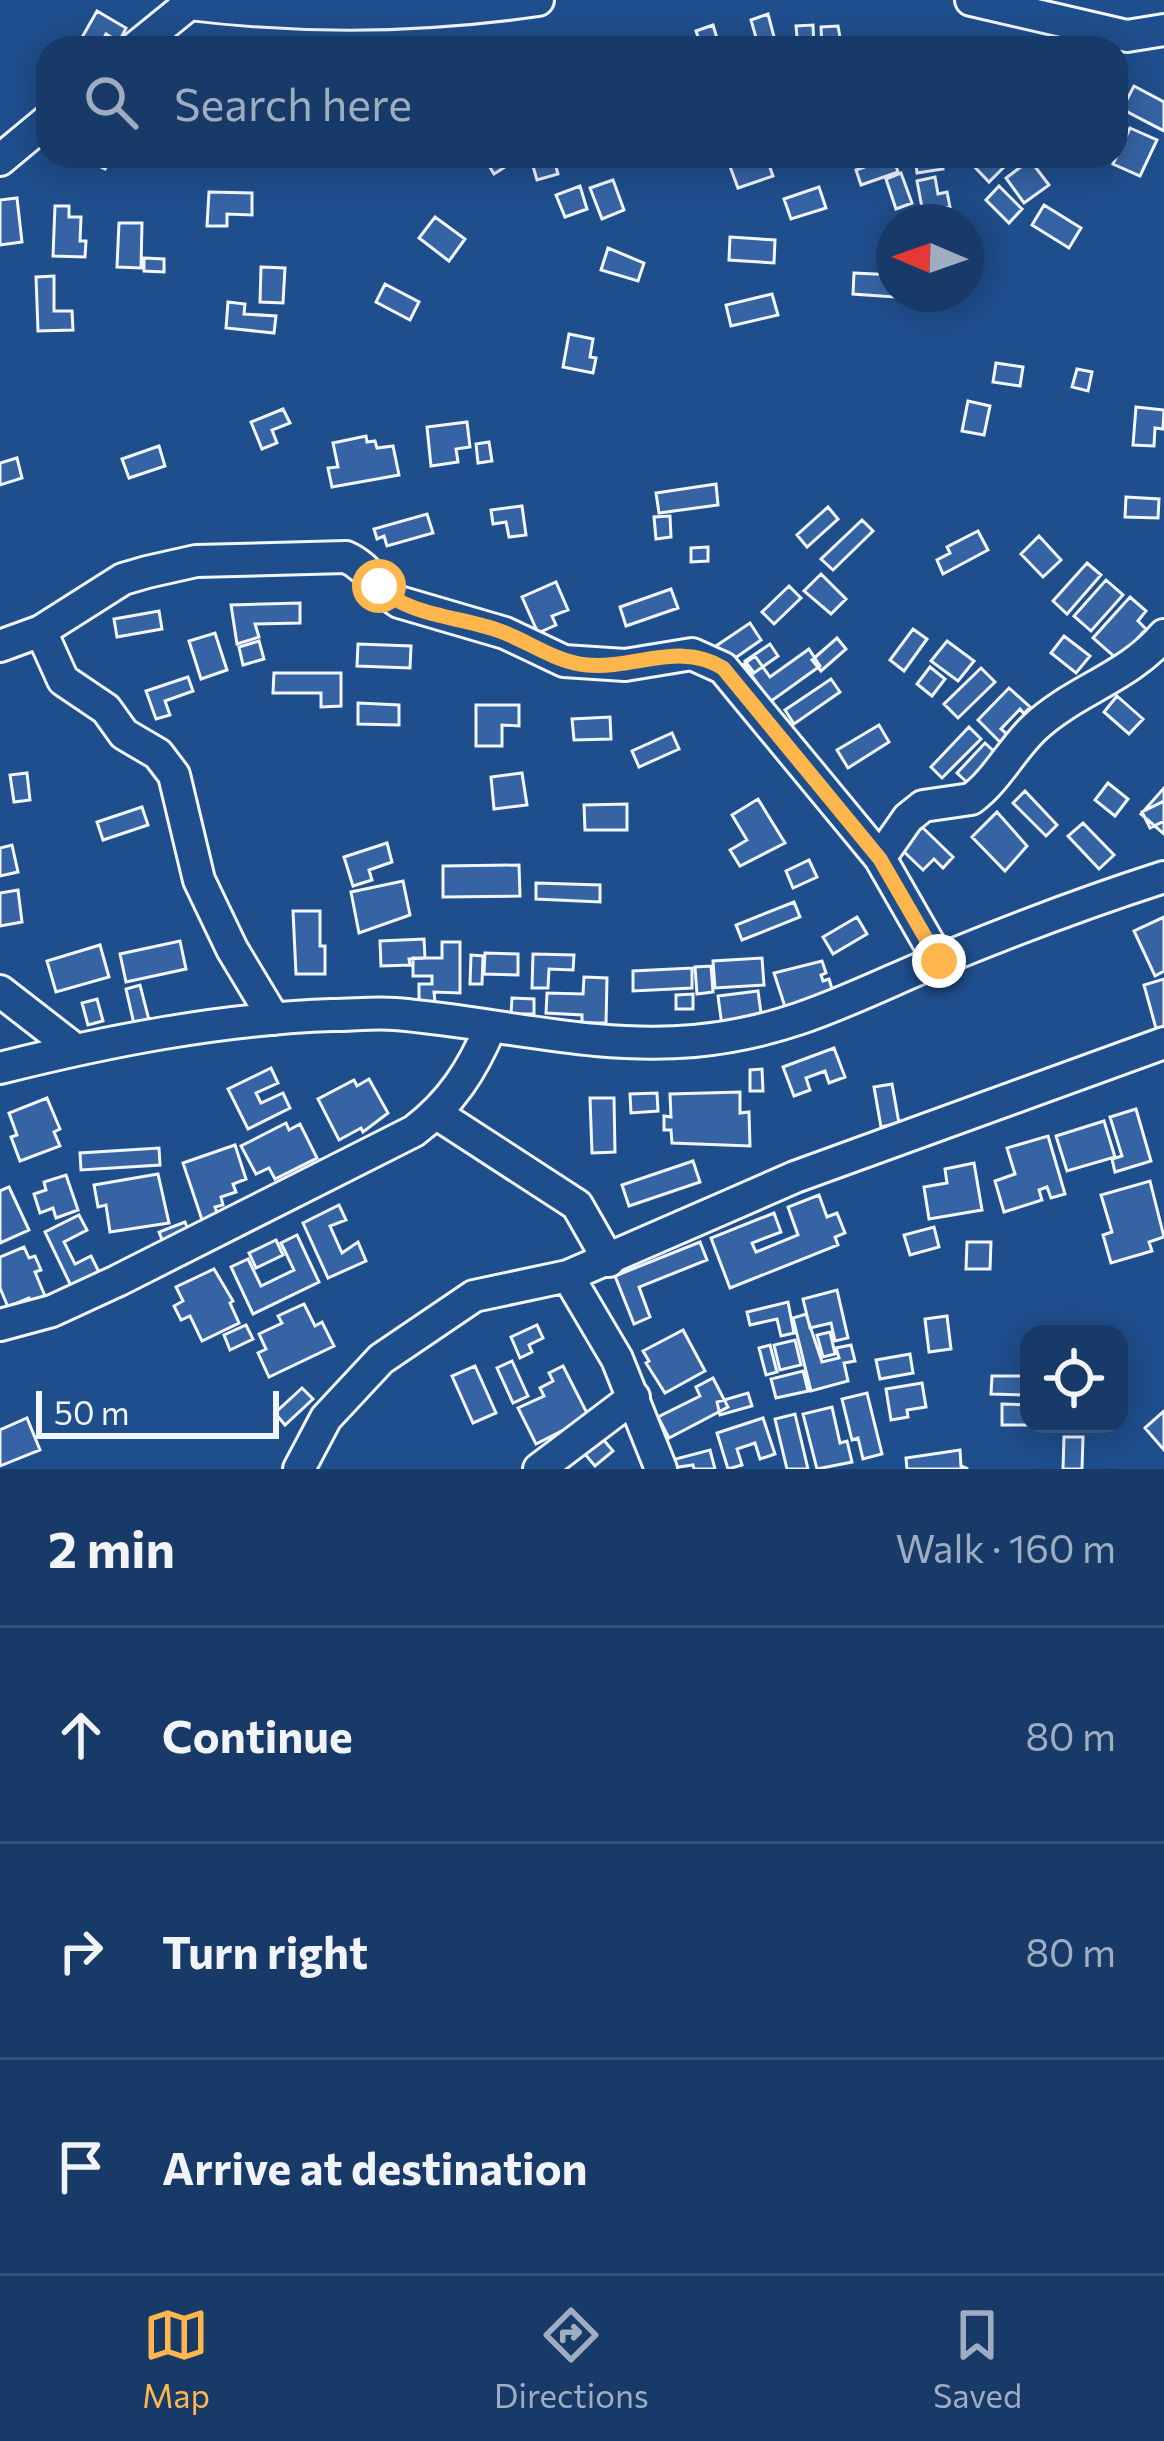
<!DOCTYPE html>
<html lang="en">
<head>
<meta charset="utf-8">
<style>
	:root { --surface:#173a69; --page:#244571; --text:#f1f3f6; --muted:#9eadc0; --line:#36547d; --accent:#ffb74d }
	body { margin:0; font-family:Commissioner,sans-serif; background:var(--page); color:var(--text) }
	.controls { position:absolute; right:36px; bottom:36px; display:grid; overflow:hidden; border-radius:24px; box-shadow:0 6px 30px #0003 }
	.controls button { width:108px; height:108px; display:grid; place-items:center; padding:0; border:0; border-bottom:3px solid var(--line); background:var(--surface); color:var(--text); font:60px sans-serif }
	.compass { position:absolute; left:876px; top:204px; width:108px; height:108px; border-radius:50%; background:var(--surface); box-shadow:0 6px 30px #0003; rotate:272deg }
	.scale { position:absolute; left:36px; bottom:30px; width:243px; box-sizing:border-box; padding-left:12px; border:6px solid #f2f6ff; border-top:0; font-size:33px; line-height:42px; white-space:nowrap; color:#f2f6ff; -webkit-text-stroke:9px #1f4e8c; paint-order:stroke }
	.stop { position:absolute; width:36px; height:36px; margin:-27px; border:9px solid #ffb74d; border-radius:50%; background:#fff }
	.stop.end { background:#ffb74d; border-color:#fff; box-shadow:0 3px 12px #0008 }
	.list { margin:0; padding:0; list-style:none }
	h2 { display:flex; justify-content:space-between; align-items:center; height:156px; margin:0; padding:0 48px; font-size:51px }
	h2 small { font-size:39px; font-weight:400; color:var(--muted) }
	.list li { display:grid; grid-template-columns:78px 1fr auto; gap:36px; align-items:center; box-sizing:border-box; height:216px; padding:0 48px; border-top:3px solid var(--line) }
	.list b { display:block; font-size:45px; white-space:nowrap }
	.list em { font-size:39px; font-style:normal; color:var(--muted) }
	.icon { flex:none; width:66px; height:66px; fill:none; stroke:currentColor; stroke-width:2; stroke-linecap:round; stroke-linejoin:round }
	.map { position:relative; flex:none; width:1164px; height:1469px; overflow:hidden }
	.search { position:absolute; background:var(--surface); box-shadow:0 6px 30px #0003; left:36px; right:36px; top:36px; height:132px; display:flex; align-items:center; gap:30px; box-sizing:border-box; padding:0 42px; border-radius:36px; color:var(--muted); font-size:45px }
	.sheet { height:804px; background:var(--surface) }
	nav { display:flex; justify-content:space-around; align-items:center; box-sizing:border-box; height:168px; border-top:3px solid var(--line); background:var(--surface); font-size:33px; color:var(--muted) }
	nav a { display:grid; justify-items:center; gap:6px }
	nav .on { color:var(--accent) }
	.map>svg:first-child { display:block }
	.building { fill:#3563a3; stroke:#f2f6ff; stroke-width:3 }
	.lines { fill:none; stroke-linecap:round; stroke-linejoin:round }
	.minor-casing { stroke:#f2f6ff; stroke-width:36 }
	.minor { stroke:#1f4e8c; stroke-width:30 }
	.route { stroke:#ffb74d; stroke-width:15 }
</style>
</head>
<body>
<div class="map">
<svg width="1164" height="1469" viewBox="0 0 1164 1469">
	<rect width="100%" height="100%" fill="#1f4e8c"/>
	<path class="building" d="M97,11L126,28L119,42L106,34L99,48H76Z
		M768,14L777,48H759L751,20Z
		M713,25L720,48H694L692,42L699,40L696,31Z
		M813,25L814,48H798L796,26Z
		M838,26L842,48H822L821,27Z
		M1134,86L1164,102V131L1122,109Z
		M1130,128L1157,140L1140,176L1113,164Z
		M123,156L119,165L110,161L105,169L81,157Z
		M483,156H522L494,174Z
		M530,156H553L558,174L537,180Z
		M726,156H754L756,160L766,156L773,176L738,188Z
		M915,156H941L943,169L917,173Z
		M972,156H1015L989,182L968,160Z
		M893,157L898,172L861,185L856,170Z
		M1030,160L1049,185L1024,203L1006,178Z
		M901,173L912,203L896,209L886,179Z
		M935,177L938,194L947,192L950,207L923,213L917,181Z
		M613,180L624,210L602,219L590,188Z
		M580,186L587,209L565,217L556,195Z
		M999,186L1022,209L1009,223L986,200Z
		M819,187L826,208L791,219L784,199Z
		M209,192L252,193V215L227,214V226H207Z
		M17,198L22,242L0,245V200Z
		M1044,205L1081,228L1069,248L1032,225Z
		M55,206H69V217H81L80,241H86L85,257L53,256Z
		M435,217L465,239L449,261L419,238Z
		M119,223H142L141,268L117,267Z
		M730,237L775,240L774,263L729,260Z
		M608,248L644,263L638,281L601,270Z
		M144,258L164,259V272L144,271Z
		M261,267L285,268L283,303L260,302Z
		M854,273L894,275V297L853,294Z
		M54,276V311H72L73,330L38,331L36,277Z
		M385,284L419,302L410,320L376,302Z
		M772,294L778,315L731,326L726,305Z
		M228,302L245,304L244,314L276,316L274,333L226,328Z
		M569,334L593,339L590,357L596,358L593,373L563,367Z
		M996,363L1023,367L1020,386L993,382Z
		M1077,369L1092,372L1088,391L1072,387Z
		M968,401L990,406L984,435L962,431Z
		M1136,407L1164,410L1163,429L1155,428L1154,446L1133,445Z
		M283,409L290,423L272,430L277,443L262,449L251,422Z
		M467,422L470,447L456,449L458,462L431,466L427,427Z
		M366,436L367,442L375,441L377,448L393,446L399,475L332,487L328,468L338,467L333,443Z
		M489,442L492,461L478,463L476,444Z
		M159,446L165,466L129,478L122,459Z
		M17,458L22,478L0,485V463Z
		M716,484L718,505L659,513L656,493Z
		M1126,497L1159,499L1158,518L1125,517Z
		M522,506L526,535L509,537L506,522L493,524L491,510Z
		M828,507L838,519L807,547L797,535Z
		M427,514L433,533L387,546L384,536L377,539L374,529Z
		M670,516L671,537L656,539L654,517Z
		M862,520L873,531L833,570L821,559Z
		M978,531L988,550L943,574L937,560L950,553L947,547Z
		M1039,536L1061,560L1043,577L1021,554Z
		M708,547V561L691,562V548Z
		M1087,563L1101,575L1067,614L1053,601Z
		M821,574L846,599L831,614L804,591Z
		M1106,580L1123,595L1091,631L1074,616Z
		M556,582L568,610L552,616L556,625L538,633L522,597Z
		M789,586L801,598L774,624L762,612Z
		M671,589L678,608L626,626L620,607Z
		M1130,597L1146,611L1138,621L1146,629L1118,660L1093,638Z
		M300,603V623L255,624L259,637L237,644L231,605Z
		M159,611L162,629L117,637L114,619Z
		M750,623L761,640L728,663L716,646Z
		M913,629L927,639L904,671L890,660Z
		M215,633L227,670L201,679L189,641Z
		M1064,636L1090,656L1076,673L1051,653Z
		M837,638L846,649L821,671L812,660Z
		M259,641L264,659L243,665L239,647Z
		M947,641L974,661L958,681L931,661Z
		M358,644L411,646L410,668L357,666Z
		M770,644L778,656L754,673L745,661Z
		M809,649L820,666L770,702L744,664L755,656L770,677Z
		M930,667L945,679L932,696L917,684Z
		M981,668L995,682L958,718L944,704Z
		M274,673H341V706L321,707V693H273Z
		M188,677L193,691L165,701L170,715L156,719L146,691Z
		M831,679L840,692L794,724L785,710Z
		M1009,688L1030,707L1024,714L1020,709L1001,729L1008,735L1001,743L978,720Z
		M1117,696L1143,719L1129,734L1104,712Z
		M358,703L399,705V725L358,724Z
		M476,705H519V726L502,725V746H476Z
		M610,717L611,739L574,740L572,719Z
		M879,725L889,742L848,768L837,750Z
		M969,727L981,739L942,778L931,767Z
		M672,733L679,749L639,767L632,751Z
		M985,743L1002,759L973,788L957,773Z
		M27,773L30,800L14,802L10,775Z
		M522,773L527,805L494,809L491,777Z
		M1108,783L1128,799L1115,816L1095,800Z
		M1164,788V834L1141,814Z
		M1025,791L1057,825L1046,836L1013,803Z
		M758,799L785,843L740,866L730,850L747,840L732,815Z
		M1164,801V821L1150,828L1142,812Z
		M627,804V830H585L584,805Z
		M142,807L148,825L103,840L97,822Z
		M997,812L1027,846L1005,871L972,837Z
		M1083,823L1114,855L1099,869L1068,836Z
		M922,827L953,857L943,868L934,859L923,870L901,849Z
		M387,843L392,862L369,870L372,880L353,886L344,857Z
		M12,845L18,872L0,876V848Z
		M809,860L817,877L793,888L786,871Z
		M519,865L520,896L443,897V866Z
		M403,881L410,915L359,933L351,892Z
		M536,883L600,885V902L536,899Z
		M18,890L22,922L0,926V893Z
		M794,902L800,917L742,940L736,925Z
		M293,911H320V946H325V974H296Z
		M857,917L867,934L833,954L823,937Z
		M1164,917V971L1155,976L1134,931Z
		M424,939L425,958L409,959L410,965L381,966L380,941Z
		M180,941L186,969L126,982L120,954Z
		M442,942H460V993L434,992L435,1002H419V984H432V976H413V958H442Z
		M100,945L109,977L56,992L47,961Z
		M485,953L518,954V975L484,974Z
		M533,954L574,955L573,970L549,969L548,988H532Z
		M471,955L483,956L482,984H470Z
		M762,958L764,985L715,988L713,961Z
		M822,961L826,973L821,975L823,981L829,979L833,992L788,1016L774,973Z
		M711,966L713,992L697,994L695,967Z
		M692,968V988L633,991V971Z
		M584,977L607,978L606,1023H582V1015L546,1013L547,993L583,994Z
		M1164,979V1030L1157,1032L1144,985Z
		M140,985L149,1020L134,1024L126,989Z
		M758,991L762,1020L722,1026L718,996Z
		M693,994V1009H676V995Z
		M512,998L534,999V1014H511Z
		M97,999L103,1021L88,1025L82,1003Z
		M834,1048L845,1077L829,1083L825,1071L806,1078L810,1090L794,1096L783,1067Z
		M271,1068L278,1083L256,1093L261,1103L283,1093L290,1108L248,1129L228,1089Z
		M762,1069L763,1091H750V1070Z
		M369,1079L388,1113L363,1132L361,1128L339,1140L318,1099L354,1080L357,1086Z
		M892,1084L899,1123L881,1127L874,1087Z
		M740,1092V1113L749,1112L750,1146L672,1143L671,1130H664V1116L671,1117L670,1094Z
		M657,1093L658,1111L631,1113L630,1094Z
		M47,1098L60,1129L54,1132L60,1146L20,1161L11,1137L17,1135L9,1113Z
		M590,1098H614L615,1152L592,1153Z
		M1136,1109L1151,1161L1115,1172L1112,1159L1122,1156L1110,1117Z
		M1104,1121L1115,1157L1067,1171L1056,1136Z
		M286,1123L289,1130L300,1124L317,1158L275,1179L269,1168L256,1174L241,1146Z
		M1048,1136L1065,1194L1051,1198L1047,1187L1039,1190L1042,1200L1004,1212L995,1181L1015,1174L1007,1148Z
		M235,1145L246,1179L233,1184L236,1192L221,1197L223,1205L215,1207L218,1215L202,1220L183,1163Z
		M159,1148L160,1165L81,1170L80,1153Z
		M693,1161L700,1182L629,1206L622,1185Z
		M974,1163L982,1210L929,1219L924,1187L947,1183L945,1169Z
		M158,1174L169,1223L110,1232L106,1205L98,1207L94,1185Z
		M66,1175L78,1210L56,1218L53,1208L40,1213L34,1194L46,1190L44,1182Z
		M1150,1181L1164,1237L1149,1242L1152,1251L1111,1263L1103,1235L1112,1232L1101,1195Z
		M9,1187L29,1230L0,1243V1191Z
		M819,1195L827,1217L837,1213L845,1233L835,1237L838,1245L730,1288L711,1238L774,1213L781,1232L752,1243L756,1252L798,1235L788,1207Z
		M339,1205L346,1220L330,1226L342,1253L358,1242L366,1261L328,1278L303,1223Z
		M79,1215L87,1230L64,1242L75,1264L91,1256L100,1274L72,1288L45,1232Z
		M185,1222L191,1237L165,1247L159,1232Z
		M934,1227L939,1247L910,1255L904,1235Z
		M297,1235L319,1282L253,1314L231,1267L248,1259L261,1286L294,1270L281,1243Z
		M276,1240L283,1255L256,1268L249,1253Z
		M700,1242L707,1260L639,1287L650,1317L634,1324L615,1276Z
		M967,1242H991L990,1269H966Z
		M24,1247L29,1258L35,1256L41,1270L35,1272L47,1301L33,1307L29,1298L8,1307L0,1288V1257Z
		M214,1269L233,1301L230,1303L239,1323L202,1341L190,1316L181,1320L174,1306L183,1301L176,1287Z
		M837,1290L848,1338L835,1341L831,1323L810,1328L803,1299Z
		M788,1302L794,1333L781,1336L777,1319L750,1325L747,1312Z
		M304,1304L315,1326L322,1322L334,1346L269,1377L258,1353L266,1349L259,1334L282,1323L278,1316Z
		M806,1314L822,1362L839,1358L836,1348L851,1345L855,1361L844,1363L848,1381L811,1391L793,1318Z
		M947,1316L951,1349L929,1352L925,1319Z
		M246,1325L253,1339L230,1350L224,1335Z
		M537,1325L543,1338L529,1345L532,1352L520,1358L511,1337Z
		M683,1330L705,1371L665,1393L646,1363L649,1361L643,1351Z
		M830,1332L835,1354L823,1357L817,1335Z
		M795,1340L801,1365L780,1370L774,1345Z
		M770,1345L777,1372L766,1375L759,1348Z
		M910,1354L913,1373L880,1379L876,1360Z
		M512,1361L528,1396L513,1403L497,1368Z
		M475,1366L496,1413L473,1423L452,1376Z
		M563,1366L589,1417L536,1444L518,1408L544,1396L540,1388L553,1381L549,1373Z
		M803,1371L808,1391L776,1398L771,1379Z
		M992,1376H1029V1395L991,1394Z
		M713,1378L728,1407L669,1438L658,1417L700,1396L696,1387Z
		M922,1383L926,1407L907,1410L908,1417L891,1420L886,1389Z
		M302,1388L313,1399L285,1425L275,1413Z
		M748,1393L752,1406L720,1415L717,1402Z
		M867,1393L882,1454L863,1459L858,1438L852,1440L842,1399Z
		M1002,1404L1029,1405V1424L1044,1425H1002Z
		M832,1407L840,1443L847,1441L852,1462L817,1469L803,1414Z
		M1164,1411V1450L1145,1428Z
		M795,1414L808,1469H787L775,1419Z
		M27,1418L40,1450L0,1466V1430Z
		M763,1418L775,1454L760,1459L755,1443L737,1449L742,1465L728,1469L717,1433Z
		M1064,1437H1083L1082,1469H1063Z
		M602,1438L613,1451L595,1466L584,1453Z
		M710,1450L715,1469H694L693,1465L665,1469L664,1462Z
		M960,1450L961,1466L968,1469H907L906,1458Z"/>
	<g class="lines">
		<g class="minor-casing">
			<path id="minor" d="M971,0L1127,36L1164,30
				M189,4C306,18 421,17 538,0
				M135,48L194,0
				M0,160L48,120
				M41,631L63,680L106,709L124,734L158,754L174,775L199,880L232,949L274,1019
				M0,646L41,631L123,579L147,572L196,561L346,557C369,567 378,589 399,602L505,633L564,661L625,665L692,654L723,668L880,858L939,961
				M880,858L908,818L923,806L971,799C996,781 1011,750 1034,728C1074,690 1128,678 1164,635
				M0,991L76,1050
				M0,1068C108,1041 220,1019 332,1015C353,1015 375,1012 395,1014C495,1022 592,1050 694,1041C792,1032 854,996 942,959C1015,929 1089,901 1164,877
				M437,1114L577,1205L609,1261
				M568,1276L617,1359L661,1469
				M0,1325L52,1311L117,1281L414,1131C451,1103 472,1070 490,1028
				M299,1469L326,1418L381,1359L474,1296L568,1276L795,1177L1164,1043
				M539,1469L634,1397"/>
		</g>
		<use href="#minor" class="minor"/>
	</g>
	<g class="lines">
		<path class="route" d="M379,586C406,616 463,617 500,631C530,642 555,662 587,665C635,669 681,641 723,668L880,859L939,961"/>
	</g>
</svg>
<div class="controls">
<button><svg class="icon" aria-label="locate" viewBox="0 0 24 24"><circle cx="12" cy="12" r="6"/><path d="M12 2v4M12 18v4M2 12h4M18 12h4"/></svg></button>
</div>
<svg class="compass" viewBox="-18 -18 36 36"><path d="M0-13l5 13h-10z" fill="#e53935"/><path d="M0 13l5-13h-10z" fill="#9eadc0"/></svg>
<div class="scale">50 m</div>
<div class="stop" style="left:379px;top:586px"></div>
<div class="stop end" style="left:939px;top:961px"></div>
<div class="search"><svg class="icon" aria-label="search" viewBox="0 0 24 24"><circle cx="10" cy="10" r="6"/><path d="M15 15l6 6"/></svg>Search here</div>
</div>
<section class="sheet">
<h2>2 min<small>Walk · 160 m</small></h2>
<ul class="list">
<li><svg class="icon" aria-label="ahead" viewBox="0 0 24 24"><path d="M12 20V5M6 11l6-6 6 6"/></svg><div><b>Continue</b></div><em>80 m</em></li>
<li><svg class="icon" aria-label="right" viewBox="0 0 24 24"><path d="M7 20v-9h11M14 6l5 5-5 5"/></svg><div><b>Turn right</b></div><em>80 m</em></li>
<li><svg class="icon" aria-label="arrive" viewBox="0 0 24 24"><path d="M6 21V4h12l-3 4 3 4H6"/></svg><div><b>Arrive at destination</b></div></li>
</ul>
</section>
<nav>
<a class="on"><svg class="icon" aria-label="map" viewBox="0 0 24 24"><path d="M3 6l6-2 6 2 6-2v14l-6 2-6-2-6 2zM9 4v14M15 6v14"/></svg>Map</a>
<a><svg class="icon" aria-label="directions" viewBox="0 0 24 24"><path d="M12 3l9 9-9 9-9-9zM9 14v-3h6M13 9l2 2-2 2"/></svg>Directions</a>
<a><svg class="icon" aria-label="saved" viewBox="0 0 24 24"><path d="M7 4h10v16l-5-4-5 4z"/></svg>Saved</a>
</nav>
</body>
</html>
